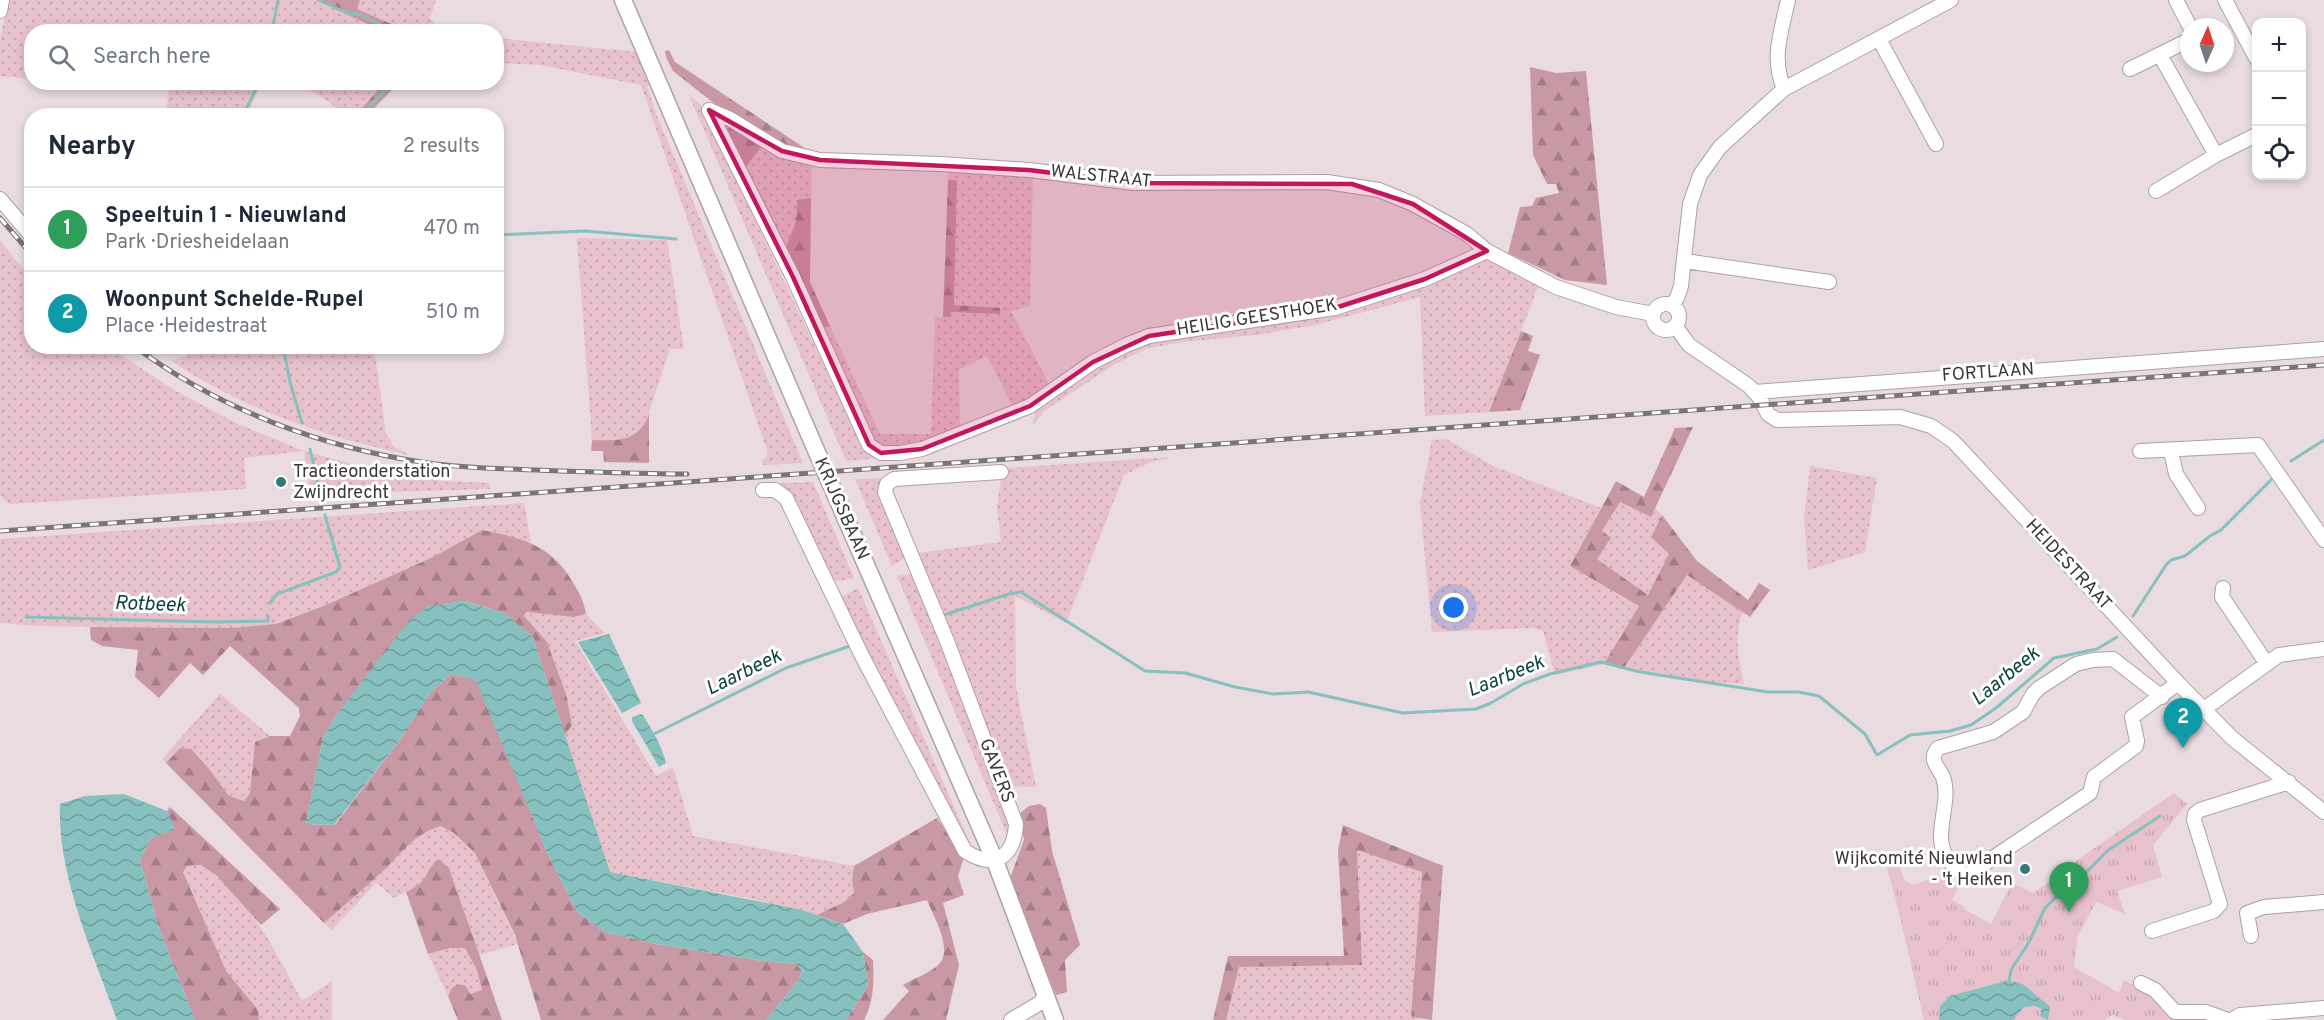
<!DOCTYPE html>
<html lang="en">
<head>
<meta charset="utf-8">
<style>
	:root { --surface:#fff; --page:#f2f2f3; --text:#1f2937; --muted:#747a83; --line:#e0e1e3; --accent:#db2777 }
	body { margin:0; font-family:Overpass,sans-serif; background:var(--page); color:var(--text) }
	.controls { position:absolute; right:18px; top:18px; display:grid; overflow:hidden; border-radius:12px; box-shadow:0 3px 9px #0003 }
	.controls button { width:54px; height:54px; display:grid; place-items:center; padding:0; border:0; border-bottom:2px solid var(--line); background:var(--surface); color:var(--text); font:30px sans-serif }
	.compass { position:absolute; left:2180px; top:18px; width:54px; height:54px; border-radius:50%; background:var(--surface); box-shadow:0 3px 9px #0003; rotate:3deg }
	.you { position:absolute; left:1454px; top:608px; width:21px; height:21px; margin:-15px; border:4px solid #fff; border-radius:50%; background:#1a73e8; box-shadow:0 0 0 9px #1a73e833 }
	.badge { display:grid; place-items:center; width:39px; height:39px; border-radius:50%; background:var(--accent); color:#fff; font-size:20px; font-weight:700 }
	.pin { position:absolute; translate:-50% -50px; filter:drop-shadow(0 2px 3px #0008) }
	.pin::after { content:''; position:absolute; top:32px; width:21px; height:18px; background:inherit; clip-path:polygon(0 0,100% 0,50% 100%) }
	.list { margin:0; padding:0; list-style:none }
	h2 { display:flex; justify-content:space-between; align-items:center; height:78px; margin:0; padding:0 24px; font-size:26px }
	h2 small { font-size:20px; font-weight:400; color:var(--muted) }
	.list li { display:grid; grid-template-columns:39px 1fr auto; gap:18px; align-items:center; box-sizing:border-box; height:84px; padding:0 24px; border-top:2px solid var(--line) }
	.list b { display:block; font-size:22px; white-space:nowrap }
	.list p { margin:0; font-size:20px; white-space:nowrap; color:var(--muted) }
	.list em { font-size:20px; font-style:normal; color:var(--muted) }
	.icon { flex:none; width:33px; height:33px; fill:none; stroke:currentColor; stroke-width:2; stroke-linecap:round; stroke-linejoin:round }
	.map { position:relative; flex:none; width:2324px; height:1020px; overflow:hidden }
	.search { position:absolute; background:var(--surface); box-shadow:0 3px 9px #0003; left:24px; top:24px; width:480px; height:66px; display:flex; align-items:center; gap:15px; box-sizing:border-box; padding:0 21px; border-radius:24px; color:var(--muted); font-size:22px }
	.panel { position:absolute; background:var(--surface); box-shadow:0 3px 9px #0003; left:24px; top:108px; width:480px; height:246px; border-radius:24px }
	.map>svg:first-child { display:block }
	.grass { fill:url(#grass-dots) }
	.forest { fill:url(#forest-firs) }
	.park { fill:url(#park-tufts) }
	.water { fill:url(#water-waves) }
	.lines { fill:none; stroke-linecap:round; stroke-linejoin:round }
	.stream { stroke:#87c1bf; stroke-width:3 }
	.minor-casing { stroke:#aea1a4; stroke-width:16 }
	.major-casing { stroke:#aea1a4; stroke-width:19 }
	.minor { stroke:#fff; stroke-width:14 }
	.major { stroke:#fff; stroke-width:16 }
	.rail-casing { stroke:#7c7476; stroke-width:5 }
	.rail { stroke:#fff; stroke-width:3; stroke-dasharray:9; stroke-linecap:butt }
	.major-bridge-casing { stroke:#aea1a4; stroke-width:19; stroke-linecap:butt }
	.major-bridge { stroke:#fff; stroke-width:16 }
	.marked { fill:#c2185b; fill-opacity:0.2; stroke:#c2185b; stroke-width:4.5; stroke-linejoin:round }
	.poi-dot { fill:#317a79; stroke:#fff; stroke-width:2 }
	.labels { text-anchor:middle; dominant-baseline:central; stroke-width:6; stroke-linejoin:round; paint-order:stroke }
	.street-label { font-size:18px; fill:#3b3637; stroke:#fff }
	.poi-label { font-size:18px; fill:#3b3637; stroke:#fff; text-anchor:start }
	.water-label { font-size:20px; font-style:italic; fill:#0f4443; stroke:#fff }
</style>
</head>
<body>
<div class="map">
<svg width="2324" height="1020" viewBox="0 0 2324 1020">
	<defs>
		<pattern id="grass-dots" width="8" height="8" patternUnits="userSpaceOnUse" patternTransform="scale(1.5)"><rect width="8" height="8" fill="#e7c2cc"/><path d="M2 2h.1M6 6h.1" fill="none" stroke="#c7a7b0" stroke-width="1.8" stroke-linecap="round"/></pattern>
		<pattern id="forest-firs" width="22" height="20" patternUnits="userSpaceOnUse" patternTransform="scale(1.5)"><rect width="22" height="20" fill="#c898a5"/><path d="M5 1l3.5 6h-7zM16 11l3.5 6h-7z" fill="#a47d87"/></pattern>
		<pattern id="park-tufts" width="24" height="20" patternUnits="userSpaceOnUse" patternTransform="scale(1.5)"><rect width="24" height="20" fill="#e7c2cc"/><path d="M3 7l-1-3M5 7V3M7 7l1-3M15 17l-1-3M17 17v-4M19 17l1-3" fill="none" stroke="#c7a7b0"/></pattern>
		<pattern id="water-waves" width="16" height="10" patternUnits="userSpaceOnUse" patternTransform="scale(1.5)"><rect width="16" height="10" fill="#87c1bf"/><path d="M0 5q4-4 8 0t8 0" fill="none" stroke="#709e9c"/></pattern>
	</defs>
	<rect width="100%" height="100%" fill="#e9dbdf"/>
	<path class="grass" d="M8,0H316L382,31L32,32L31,79L0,76V40Z
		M360,0H436L430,18L437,28L444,31H408L357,9Z
		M496,38L636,52L649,85L647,86L655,111L803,463L763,465L762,461L767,457V450L641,85L540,65L497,63Z
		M80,83H262L246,116L166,115L169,89Z
		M289,83H384L356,116L344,115C328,99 311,89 289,83Z
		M689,95L700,104L857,435L879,458L846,461Z
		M763,145L782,155L812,166L811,198L797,200L796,221L785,249L744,169Z
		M949,171L1033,175L1030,306L1011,311L1049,384L1026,402L1013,407L987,356L959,370L960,428C933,439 900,457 872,442L823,328L830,326L880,434H931L935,317H950V312L1000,313L999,308L954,305L957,181L948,180Z
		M577,238L667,240L684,349H670L644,427L630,437L611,441L592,440Z
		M0,241L31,278L32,346L109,347L174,390L236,423L304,451L359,466L405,475L443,481L489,483L490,489L310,494L304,451L244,458L246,489L10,504L0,496Z
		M1488,259L1538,287L1489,412L1425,416L1420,297L1315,325L1255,335L1182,342L1145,349L1115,364L1044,411L1033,425L1036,406L1120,352L1140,344L1420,286Z
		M210,346L374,347L386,434L394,447L410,455C323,437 246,410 171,361Z
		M1446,439L1495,467L1601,508L1570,566L1639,606L1604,664L1555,675L1543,631L1533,628L1432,632L1420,503L1432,440Z
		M1173,457L1151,462L1124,475L1066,623L1015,596L1016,687L1036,787L1008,786L918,553L1001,542L997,506L1003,468Z
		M1810,466L1877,478L1865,552L1808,570L1804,516Z
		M888,478L880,494L905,558L892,566L855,479Z
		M813,482L854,578L831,582L790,495L762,484Z
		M1620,502L1651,517L1655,508L1662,515L1651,537L1669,554L1648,595L1597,559L1611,539L1602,531Z
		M524,503L531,542L481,530L433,557L326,605L276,624L232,628L37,626L0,623V539Z
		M912,574L1011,824L1008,837L897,576Z
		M1687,575L1743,612C1733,637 1739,659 1744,684L1693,681L1624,668Z
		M858,588L973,850L968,849L839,598Z
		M525,612L574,617L586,614L605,633L575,641L656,776L673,767L693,836L854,866L852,880L854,893L844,902L817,915L748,898L610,872L565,735L572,725L566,694L547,642L524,617Z
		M220,694L270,736L255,742L250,793L244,801L229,796L210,770L180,748L166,763L162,759Z
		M441,826L454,833L475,853L518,944L479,955L449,868L432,864L422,884L394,898L376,883L332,930L324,923C343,906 364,889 383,871C402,853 415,833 441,826Z
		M1357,850L1422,872L1411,1016L1423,1020H1226L1239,967L1362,965Z
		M201,865C251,899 274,949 302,1001L332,981V1020H259L258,1010L226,971L183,872L187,866Z
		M450,948H465L477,970L482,990L470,994L452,988L448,996L428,954Z"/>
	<path class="forest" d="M316,0H360L357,9L408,31H382Z
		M669,50L675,62L809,151L788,149L720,108L673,71L666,57L665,51Z
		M1530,67L1556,73L1586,71L1607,285L1565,280L1508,253L1520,207L1532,206L1536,198L1559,193L1556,184H1547L1533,155Z
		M384,83H399L367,115H356Z
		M731,125L763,145L744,169L724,130Z
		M948,180H957L954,305L1000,308V314L951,312L950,317H943Z
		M811,198L810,282L830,326L823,328L785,250L796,221L797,200Z
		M1521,331L1533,336L1528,351L1540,355L1520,410L1489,412Z
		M649,414V463L604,462L603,451H591L592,440C617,441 639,442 649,414Z
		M1693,427L1651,517L1620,502L1602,531L1611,538L1597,559L1648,595L1669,554L1651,537L1662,515L1697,561L1748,600L1759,583L1770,590L1750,617L1687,575L1624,668L1604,664L1639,606L1570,566L1616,481L1644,497L1675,428Z
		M482,530C523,538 552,545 574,584C580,594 584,602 586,614L574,617L526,612L524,616L547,642L566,694L572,725L565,735L533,637L506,614L466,601L428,606L337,714L323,737L306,824L335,825L402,737L430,693L451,674L476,679L550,859L578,913L605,932L656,944L762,961L796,964L802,971L798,981L766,1020H541L515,935L475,853L454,833L441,826C415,833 402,853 383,871C364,889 343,906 324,923L166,763L180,748L191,749L210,770L229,796L244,801L250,793L255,742L270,736H290L300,716L299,708L230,646L203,675L190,663L159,698L135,677L138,650L102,646L91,640L90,627L232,628L276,624L326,605L433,557Z
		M1040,804L1046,808L1052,851L1080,945L1065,960L1067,992L1056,995L1009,881L1024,840L1019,814L1029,806Z
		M170,807L280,909L261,925L217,876L201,865L187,866L183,872L226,971L258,1010L259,1020H195L159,928L140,860L150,839L174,829L167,811Z
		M937,818L964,857L958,876L964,895L943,903L959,965L946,1020H883L909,991L903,985C914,978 928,974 937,966C955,951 934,918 927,900L867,914L843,924L817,915L844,902L854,893L852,880L854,866Z
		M1343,825L1443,866L1432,1020L1411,1017L1422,872L1357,850L1362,965L1239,967L1226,1020H1213L1228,956H1344L1338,850Z
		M438,859L449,868L502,1020H458L448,996L452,988L458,984L466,986L470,994L482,990L477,970L465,948H450L428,954L406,892C432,880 422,873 438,859Z
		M863,952L873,960C874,980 874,1002 864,1020H846L868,985Z"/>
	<path class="park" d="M2174,793L2187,804L2153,845L2162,877L2117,891L2125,914L2096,902L2077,938L2074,967L2119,993L2124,980L2207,1020H2126L2113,1015L2104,1020H1924L1896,900L1883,854L1894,851L1905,881L1913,885L1939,876L1959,886L1952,900L1965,907L1964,909L1991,924L2012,883L2033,893L2074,866L2073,863Z"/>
	<path class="water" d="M465,601L506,614L533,637L610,872L802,910L843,924L863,952L868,985L846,1020H766L798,981L802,971L796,964L762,961L656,944L605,932L578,913L550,859L475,679L451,674L430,693L402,737L334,825L306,824L323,737L337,714L408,622L428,606Z
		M609,634L641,703L622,713L578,642Z
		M641,714L643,715C652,730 662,746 666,763L659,767L632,721V717Z
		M124,794L167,811L175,829L150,839L140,860L159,928L195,1020H117C93,953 57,875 60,804L85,796Z
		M2006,981C2025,982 2025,986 2038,997C2042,1001 2047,1002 2050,1007L2048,1020L2040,1016L2042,1009L2035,1006L2024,1007L2013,1020H1939L1940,1006L1950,996Z"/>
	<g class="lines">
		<path class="stream" d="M319,0L347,13L362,15L394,32
			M272,32L278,0
			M243,116L259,82
			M361,116L392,82
			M496,235L585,231L676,239
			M283,346L290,382L302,423
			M310,449L320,492
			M2291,461L2324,440
			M270,603L277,594L336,572L340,567L325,515
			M944,615L1009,594L1021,592L1145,671L1185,673L1235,687L1273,694L1308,692L1403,713L1476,709L1491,703L1523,684L1550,674L1601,662L1640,672L1768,692H1798L1819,696L1865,734L1877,755L1910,735L1950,731L1971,725L1996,708L2054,658L2097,649L2117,637
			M2133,616L2166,565L2171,560L2185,556L2210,536L2221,530L2273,478
			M26,617L214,622L268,621V616
			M654,734L786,668L850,646
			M2009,981L2011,970L2029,942L2045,908L2055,898L2073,886L2107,851L2160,816"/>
		<g class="minor-casing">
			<path id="minor" d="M2176,0L2190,27
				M2225,0L2256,58
				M0,11L2,0
				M1879,39L1936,144
				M2160,55L2216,155
				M2130,69L2189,40
				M1784,89C1771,57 1781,33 1788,0
				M709,110L793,277L869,445L881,453H900L922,449L1030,406L1093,362L1126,345L1149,336L1335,308L1425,279L1487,251
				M709,110L730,119L782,151L820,160L940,164L1029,170L1133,183L1327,182L1379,190L1413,204L1467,234L1487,251L1556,287L1616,307L1653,314
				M2156,191L2216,155L2256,135
				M0,199L29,233
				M1685,261L1829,282
				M1653 317a13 13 0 1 1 26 0a13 13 0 1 1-26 0Z
				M1672,305L1677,298L1681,286L1690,204L1700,175L1720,147L1784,89L1951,0
				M1676,327L1689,345L1749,386L1759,397L1768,414L1777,420L1900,417L1931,426L1953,441L2178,683L2232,738L2324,812
				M1755,392L2324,349
				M2140,451L2258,445L2324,540
				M2171,451L2176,474L2198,508
				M763,490H775L786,498L862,656L965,851C994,870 1014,858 1016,824L947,641L885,492L887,484L894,479L1001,472
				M2223,588L2222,597L2267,664
				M2162,697L2113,659L2093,660L2076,664L2039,688L2033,694L2023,712L1993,732L1938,748C1928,760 1938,766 1943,777C1950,797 1940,819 1941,839C1942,855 1953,868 1966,876L2090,793L2094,777L2136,746L2137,741L2132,717L2178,683
				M2204,709L2279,655L2324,649
				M2152,931L2214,911L2220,904L2194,820L2195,814L2200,810L2289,782
				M2251,936L2247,913L2264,907L2324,902
				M2141,983L2155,990L2175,1012H2206L2228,1020
				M1011,1020L1040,1003L1045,996
				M2232,1020L2240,1015L2324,1008"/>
		</g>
		<g class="major-casing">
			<path id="major" d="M623,0L812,441
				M836,496L995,861L1055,1020"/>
		</g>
		<use href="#minor" class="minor"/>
		<use href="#major" class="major"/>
		<g class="rail-casing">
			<path id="rail" d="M0,218L32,255
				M134,346C220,410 323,448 428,463C471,469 516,469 560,471C602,472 645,474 687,474
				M0,531L2324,365"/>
		</g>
		<use href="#rail" class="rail"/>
		<g class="major-bridge-casing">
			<path id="major-bridge" d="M812,441L836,496"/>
		</g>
		<use href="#major-bridge" class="major-bridge"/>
	</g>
	<path class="marked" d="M709,110L782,151L820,160L1029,170L1133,183L1352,184L1413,204L1487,251L1425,279L1335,308L1149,336L1093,362L1030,406L922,449L881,453L869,445L793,277Z"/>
	<g class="poi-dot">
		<circle cx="281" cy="482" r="6"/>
		<circle cx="2025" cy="869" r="6"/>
	</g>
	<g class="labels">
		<g class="street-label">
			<text transform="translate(1101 177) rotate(6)">WALSTRAAT</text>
			<text transform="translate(1257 318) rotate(-9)">HEILIG GEESTHOEK</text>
			<text transform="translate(1988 373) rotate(-4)">FORTLAAN</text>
			<text transform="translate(841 509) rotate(66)">KRIJGSBAAN</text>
			<text transform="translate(2068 565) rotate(47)">HEIDESTRAAT</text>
			<text transform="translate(996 771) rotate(69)">GAVERS</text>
		</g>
		<g class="poi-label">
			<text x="293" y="472">Tractieonderstation<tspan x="293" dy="21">Zwijndrecht</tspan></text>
			<text x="2013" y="859" text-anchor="end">Wijkcomité Nieuwland<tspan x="2013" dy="21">- 't Heiken</tspan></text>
		</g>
		<g class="water-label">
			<text transform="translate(150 605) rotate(2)">Rotbeek</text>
			<text transform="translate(744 673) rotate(-26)">Laarbeek</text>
			<text transform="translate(1506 677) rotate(-22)">Laarbeek</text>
			<text transform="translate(2006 677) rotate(-39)">Laarbeek</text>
		</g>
	</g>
</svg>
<div class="controls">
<button>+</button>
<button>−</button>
<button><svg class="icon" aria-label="locate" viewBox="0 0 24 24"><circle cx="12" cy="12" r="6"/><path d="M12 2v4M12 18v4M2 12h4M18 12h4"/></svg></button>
</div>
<svg class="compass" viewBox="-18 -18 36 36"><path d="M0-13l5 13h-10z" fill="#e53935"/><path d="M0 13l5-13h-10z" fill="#747a83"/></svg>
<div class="you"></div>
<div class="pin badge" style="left:2069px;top:912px;background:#2e9e5b">1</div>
<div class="pin badge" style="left:2183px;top:748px;background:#0f9aa8">2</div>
<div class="search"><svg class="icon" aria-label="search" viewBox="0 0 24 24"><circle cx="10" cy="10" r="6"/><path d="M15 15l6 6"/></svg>Search here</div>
<section class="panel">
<h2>Nearby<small>2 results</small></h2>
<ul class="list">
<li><span class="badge" style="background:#2e9e5b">1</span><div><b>Speeltuin 1 - Nieuwland</b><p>Park · Driesheidelaan</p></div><em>470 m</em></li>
<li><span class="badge" style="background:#0f9aa8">2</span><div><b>Woonpunt Schelde-Rupel</b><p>Place · Heidestraat</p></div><em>510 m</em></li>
</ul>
</section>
</div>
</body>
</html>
